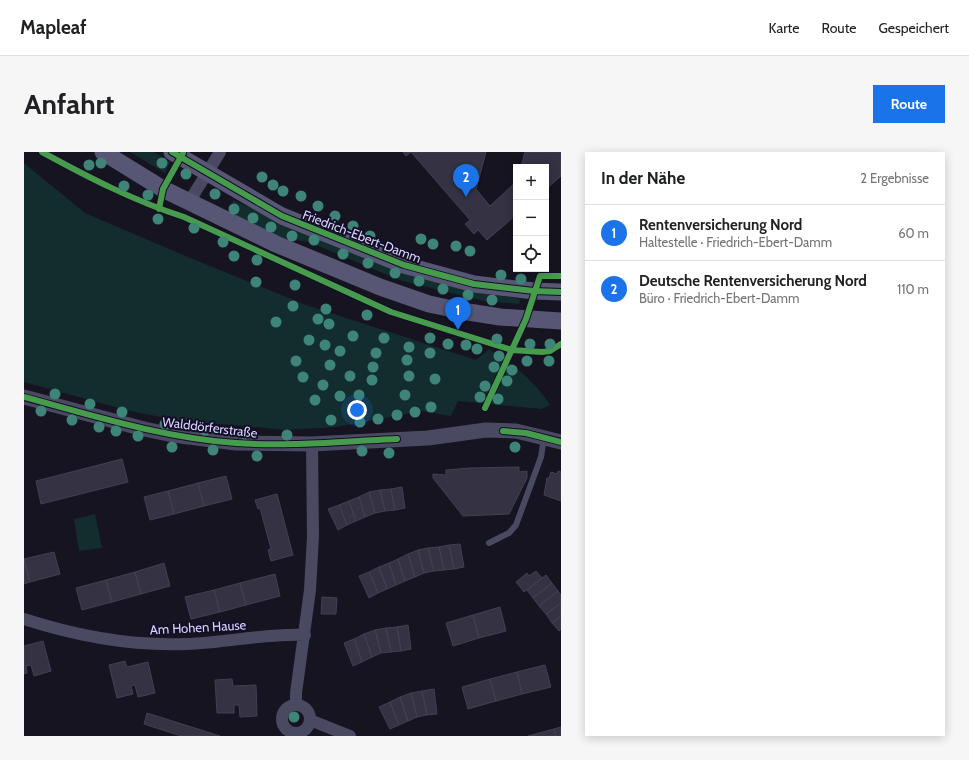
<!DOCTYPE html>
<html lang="de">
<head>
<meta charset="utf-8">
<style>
	:root { --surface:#fff; --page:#f6f6f6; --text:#202124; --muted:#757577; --line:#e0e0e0; --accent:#1a73e8 }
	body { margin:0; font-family:Cabin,sans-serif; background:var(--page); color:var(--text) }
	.controls { position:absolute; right:12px; top:12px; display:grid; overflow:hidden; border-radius:0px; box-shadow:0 2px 10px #0003 }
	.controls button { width:36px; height:36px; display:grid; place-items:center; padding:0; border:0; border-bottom:1px solid var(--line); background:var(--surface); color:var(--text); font:20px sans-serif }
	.you { position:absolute; left:333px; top:258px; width:14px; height:14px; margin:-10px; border:3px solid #fff; border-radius:50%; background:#1a73e8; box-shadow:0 0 0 6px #1a73e833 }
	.badge { display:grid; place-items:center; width:26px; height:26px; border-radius:50%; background:var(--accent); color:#fff; font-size:13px; font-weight:700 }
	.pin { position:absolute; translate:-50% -33px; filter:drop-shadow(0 1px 2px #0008) }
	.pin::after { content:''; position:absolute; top:21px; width:14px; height:12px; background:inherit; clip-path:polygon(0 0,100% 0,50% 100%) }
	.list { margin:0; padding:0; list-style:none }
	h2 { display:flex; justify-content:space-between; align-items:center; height:52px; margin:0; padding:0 16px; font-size:17px }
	h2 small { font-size:13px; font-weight:400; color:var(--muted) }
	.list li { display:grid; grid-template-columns:26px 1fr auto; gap:12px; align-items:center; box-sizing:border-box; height:56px; padding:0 16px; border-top:1px solid var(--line) }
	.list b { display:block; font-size:15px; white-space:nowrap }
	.list p { margin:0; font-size:13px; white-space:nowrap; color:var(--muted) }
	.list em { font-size:13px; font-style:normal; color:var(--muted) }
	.icon { flex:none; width:22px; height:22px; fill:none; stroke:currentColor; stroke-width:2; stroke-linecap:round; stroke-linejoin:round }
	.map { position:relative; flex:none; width:537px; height:584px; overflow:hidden; border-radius:0px }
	header { display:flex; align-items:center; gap:24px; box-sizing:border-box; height:56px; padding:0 20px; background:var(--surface); border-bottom:1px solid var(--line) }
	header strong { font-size:19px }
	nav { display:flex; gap:22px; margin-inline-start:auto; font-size:14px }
	.intro { display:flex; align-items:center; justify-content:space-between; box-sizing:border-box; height:96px; padding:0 24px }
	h1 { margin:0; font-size:28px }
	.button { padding:10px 18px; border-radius:0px; background:var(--accent); color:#fff; font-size:14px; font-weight:700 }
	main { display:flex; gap:24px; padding:0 24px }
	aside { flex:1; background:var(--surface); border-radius:0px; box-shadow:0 2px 10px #0003 }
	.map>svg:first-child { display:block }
	.green { fill:#132c2d }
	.building { fill:#343243; stroke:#433f54 }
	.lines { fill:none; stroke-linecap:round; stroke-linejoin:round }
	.service { stroke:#4a4962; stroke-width:6 }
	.minor { stroke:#4a4962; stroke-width:12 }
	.tertiary { stroke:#4a4962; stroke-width:15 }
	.secondary { stroke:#575674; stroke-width:17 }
	.cycleway-casing { stroke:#130f26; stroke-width:8 }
	.cycleway { stroke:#469c4c; stroke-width:6 }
	.tree { fill:#3e8478 }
	.labels { text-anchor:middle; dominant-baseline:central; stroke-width:4; stroke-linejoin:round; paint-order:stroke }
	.street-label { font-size:13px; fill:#d9d4ff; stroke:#130f26 }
</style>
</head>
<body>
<header>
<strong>Mapleaf</strong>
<nav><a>Karte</a><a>Route</a><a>Gespeichert</a></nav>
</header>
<div class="intro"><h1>Anfahrt</h1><a class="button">Route</a></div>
<main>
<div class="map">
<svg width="537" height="584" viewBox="0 0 537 584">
	<rect width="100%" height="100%" fill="#161421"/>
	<path class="green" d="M106,0H130L146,10L141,21Z
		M0,11L61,61L164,105L282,153L452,208L465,197C491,214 509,227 526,253L517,257L434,249L427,264L398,259L312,275L262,278L151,268L102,258L0,230Z
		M209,48C281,81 352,114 428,135C450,141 474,143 497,147L495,152L460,149L378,129L285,90L259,86L205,61Z
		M71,362L78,396L55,399L50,367Z"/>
	<path class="building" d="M379,0H462L452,37L466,54L492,30V63L463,88L454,78L450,82L441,72L446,68L387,0L382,4Z
		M501,0H537V24L522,37V15H497Z
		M98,307L104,330L17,352L12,329Z
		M495,315V320L503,319V326L485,362L439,364L409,326V322L422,323V318L446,316Z
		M534,319L537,320V349L520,343L523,326H525L527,320L533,322Z
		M202,324L208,347L180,354L174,331Z
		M174,331L180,354L150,362L144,339Z
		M378,335L381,356L371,358L367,337Z
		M367,337L371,358L361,359L356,338Z
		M356,338L361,359L351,361L345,340Z
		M144,339L150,362L126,368L120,345Z
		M345,340L351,361L341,365L335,345Z
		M253,342L269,403L247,409L244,398L247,397L236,356L234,357L231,348Z
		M335,345L341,365L332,369L325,349Z
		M325,349L332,369L323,373L315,353Z
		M315,353L323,373L314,378L304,357Z
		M436,392L440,415L430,417L425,393Z
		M425,393L430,417L420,418L415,395Z
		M415,395L420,418L410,419L404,396Z
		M404,396L410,419L400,421L394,398Z
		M394,398L400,421L391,425L384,402Z
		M30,400L36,422L6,430L0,407Z
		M384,402L391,425L381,429L374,407Z
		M0,407L6,430L0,432Z
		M374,407L381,429L372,433L365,411Z
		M140,411L146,434L117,442L111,420Z
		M365,411L372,433L363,437L355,415Z
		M355,415L363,437L354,441L345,420Z
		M512,419L518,426L500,440L492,430L503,421L505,424Z
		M111,420L117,442L88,450L82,428Z
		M345,420L354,441L345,446L335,424Z
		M251,422L256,444L222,453L216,431Z
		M522,423L528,431L509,446L503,438Z
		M82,428L88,450L58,458L52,436Z
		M216,431L222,453L196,460L190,438Z
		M528,431L534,439L515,454L509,446Z
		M190,438L196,460L167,467L161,445Z
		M534,439L537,443V451L522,462L515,454Z
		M298,445L313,446L312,462H297Z
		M537,451V464L528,471L522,462Z
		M476,455L482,479L455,486L449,463Z
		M449,463L455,486L429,494L422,471Z
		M537,464V477L535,479L528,471Z
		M384,473L387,497L377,499L373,475Z
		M373,475L377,499L367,500L362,476Z
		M362,476L367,500L357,501L351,478Z
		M351,478L357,501L348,505L340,482Z
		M340,482L348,505L338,510L330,487Z
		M330,487L338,510L329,514L320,491Z
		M19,489L27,519L10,524L7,513L2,514L3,521L0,522V494Z
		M101,509L103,515L124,510L131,541L114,545L111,533L107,534L109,542L93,546L85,513Z
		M521,513L527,535L498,542L493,520Z
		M493,520L498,542L472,549L466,527Z
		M208,527L209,534L232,533L233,564L216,565L215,553H210V561H193L191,528Z
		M466,527L472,549L444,557L438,535Z
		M410,537L413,562L403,563L398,539Z
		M398,539L403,563L393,565L387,541Z
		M387,541L393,565L384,569L376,545Z
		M376,545L384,569L375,573L366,550Z
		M366,550L375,573L366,577L355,555Z
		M123,561L196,584H157L120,572Z
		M537,575V584H532L530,577Z
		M530,577L532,584H504Z"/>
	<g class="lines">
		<path class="service" d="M465,391L485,381L492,373L517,305L520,286"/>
		<path class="minor" d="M165,50L196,0
			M0,467C52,484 107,494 162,492C202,491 241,481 281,483
			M272,552V541L286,438L289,384L288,292
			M258 567a14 14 0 1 1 28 0a14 14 0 1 1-28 0Z
			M286,568L326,584"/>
		<path class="tertiary" d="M0,245L120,277L149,283L212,291L288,292L404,286L462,278L492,279L537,290"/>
		<path class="secondary" d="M79,0L139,37L252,92L356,135L405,152L438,159L476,165L537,169
			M148,0L258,64L380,113L450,132L510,139L537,140"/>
		<g class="cycleway-casing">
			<path id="cycleway" d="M18,0C64,25 110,49 160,65L367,160L488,198L518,200L526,199L537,192
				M148,0L258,64L380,113L450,132L510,139L537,140
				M135,57L139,37L159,1
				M0,245C70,264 140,286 212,291C266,295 319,289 373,287
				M461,256L502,167L516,124H537
				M479,279L502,281L537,290"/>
		</g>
		<use href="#cycleway" class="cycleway"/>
	</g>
	<g class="tree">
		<circle cx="77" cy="11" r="5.5"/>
		<circle cx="138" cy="11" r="5.5"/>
		<circle cx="65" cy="13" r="5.5"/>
		<circle cx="162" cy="22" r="5.5"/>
		<circle cx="238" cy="25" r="5.5"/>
		<circle cx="249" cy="33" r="5.5"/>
		<circle cx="100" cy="34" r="5.5"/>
		<circle cx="259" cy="39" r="5.5"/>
		<circle cx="191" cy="42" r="5.5"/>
		<circle cx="124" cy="43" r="5.5"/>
		<circle cx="277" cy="44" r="5.5"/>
		<circle cx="294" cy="54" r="5.5"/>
		<circle cx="210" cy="57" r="5.5"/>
		<circle cx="311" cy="64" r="5.5"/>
		<circle cx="229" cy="66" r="5.5"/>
		<circle cx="134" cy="67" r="5.5"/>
		<circle cx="329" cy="74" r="5.5"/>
		<circle cx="247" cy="75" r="5.5"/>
		<circle cx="170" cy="76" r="5.5"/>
		<circle cx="268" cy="84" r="5.5"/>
		<circle cx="346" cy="84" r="5.5"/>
		<circle cx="397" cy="87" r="5.5"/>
		<circle cx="290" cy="88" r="5.5"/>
		<circle cx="199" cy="90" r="5.5"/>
		<circle cx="409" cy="92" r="5.5"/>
		<circle cx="432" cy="94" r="5.5"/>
		<circle cx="446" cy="99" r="5.5"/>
		<circle cx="319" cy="102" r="5.5"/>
		<circle cx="210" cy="104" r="5.5"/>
		<circle cx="233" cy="108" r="5.5"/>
		<circle cx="344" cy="111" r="5.5"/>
		<circle cx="371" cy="121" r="5.5"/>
		<circle cx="477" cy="123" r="5.5"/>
		<circle cx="497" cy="127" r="5.5"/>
		<circle cx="395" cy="129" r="5.5"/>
		<circle cx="232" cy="130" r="5.5"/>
		<circle cx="271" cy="133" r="5.5"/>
		<circle cx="419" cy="137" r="5.5"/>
		<circle cx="444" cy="143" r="5.5"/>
		<circle cx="468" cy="148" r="5.5"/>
		<circle cx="269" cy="154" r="5.5"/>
		<circle cx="302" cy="157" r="5.5"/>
		<circle cx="343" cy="163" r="5.5"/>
		<circle cx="294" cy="167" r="5.5"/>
		<circle cx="252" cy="170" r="5.5"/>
		<circle cx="305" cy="172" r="5.5"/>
		<circle cx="329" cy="184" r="5.5"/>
		<circle cx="360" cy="186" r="5.5"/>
		<circle cx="406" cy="186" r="5.5"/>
		<circle cx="473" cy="187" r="5.5"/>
		<circle cx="285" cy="188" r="5.5"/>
		<circle cx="424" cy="192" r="5.5"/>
		<circle cx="506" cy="192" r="5.5"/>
		<circle cx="526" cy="192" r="5.5"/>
		<circle cx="301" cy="193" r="5.5"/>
		<circle cx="442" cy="193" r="5.5"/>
		<circle cx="385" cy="195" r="5.5"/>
		<circle cx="453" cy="197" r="5.5"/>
		<circle cx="316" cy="199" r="5.5"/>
		<circle cx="352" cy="201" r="5.5"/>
		<circle cx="406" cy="201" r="5.5"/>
		<circle cx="475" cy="204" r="5.5"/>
		<circle cx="383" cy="208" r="5.5"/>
		<circle cx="272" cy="209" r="5.5"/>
		<circle cx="503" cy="209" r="5.5"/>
		<circle cx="525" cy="209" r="5.5"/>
		<circle cx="306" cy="213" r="5.5"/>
		<circle cx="349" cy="215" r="5.5"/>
		<circle cx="470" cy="215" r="5.5"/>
		<circle cx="488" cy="218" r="5.5"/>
		<circle cx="326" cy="224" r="5.5"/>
		<circle cx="385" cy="224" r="5.5"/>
		<circle cx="279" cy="225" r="5.5"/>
		<circle cx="411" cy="227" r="5.5"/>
		<circle cx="348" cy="228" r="5.5"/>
		<circle cx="483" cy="229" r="5.5"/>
		<circle cx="299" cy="233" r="5.5"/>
		<circle cx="461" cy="234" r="5.5"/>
		<circle cx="31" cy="242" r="5.5"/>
		<circle cx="335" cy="243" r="5.5"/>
		<circle cx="381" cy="243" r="5.5"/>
		<circle cx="316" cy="244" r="5.5"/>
		<circle cx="456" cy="245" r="5.5"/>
		<circle cx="474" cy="247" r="5.5"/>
		<circle cx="291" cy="248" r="5.5"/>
		<circle cx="66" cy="252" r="5.5"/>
		<circle cx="407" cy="255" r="5.5"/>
		<circle cx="17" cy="259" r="5.5"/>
		<circle cx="98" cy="260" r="5.5"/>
		<circle cx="391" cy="260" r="5.5"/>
		<circle cx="373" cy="263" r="5.5"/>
		<circle cx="354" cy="267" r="5.5"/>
		<circle cx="48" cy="268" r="5.5"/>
		<circle cx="307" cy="268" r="5.5"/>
		<circle cx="336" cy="270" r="5.5"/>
		<circle cx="141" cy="272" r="5.5"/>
		<circle cx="75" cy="275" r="5.5"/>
		<circle cx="181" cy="278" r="5.5"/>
		<circle cx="92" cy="279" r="5.5"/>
		<circle cx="221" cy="282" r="5.5"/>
		<circle cx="263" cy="283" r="5.5"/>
		<circle cx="114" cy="284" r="5.5"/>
		<circle cx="148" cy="295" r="5.5"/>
		<circle cx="491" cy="295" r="5.5"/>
		<circle cx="189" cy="298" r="5.5"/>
		<circle cx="338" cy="299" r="5.5"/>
		<circle cx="365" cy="301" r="5.5"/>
		<circle cx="233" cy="304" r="5.5"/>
		<circle cx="270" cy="565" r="5.5"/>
	</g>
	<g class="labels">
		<g class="street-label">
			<text transform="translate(338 84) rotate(21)">Friedrich-Ebert-Damm</text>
			<text transform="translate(186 275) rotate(7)">Walddörferstraße</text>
			<text transform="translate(174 475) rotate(-3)">Am Hohen Hause</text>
		</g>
	</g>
</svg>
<div class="controls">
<button>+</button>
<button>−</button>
<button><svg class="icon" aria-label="locate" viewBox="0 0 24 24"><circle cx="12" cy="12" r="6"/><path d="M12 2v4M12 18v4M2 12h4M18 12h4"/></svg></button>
</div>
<div class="you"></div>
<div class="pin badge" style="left:434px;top:178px">1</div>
<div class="pin badge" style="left:442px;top:45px">2</div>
</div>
<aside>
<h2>In der Nähe<small>2 Ergebnisse</small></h2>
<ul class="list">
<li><span class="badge">1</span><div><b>Rentenversicherung Nord</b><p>Haltestelle · Friedrich-Ebert-Damm</p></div><em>60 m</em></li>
<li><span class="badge">2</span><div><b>Deutsche Rentenversicherung Nord</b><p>Büro · Friedrich-Ebert-Damm</p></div><em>110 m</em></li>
</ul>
</aside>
</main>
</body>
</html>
